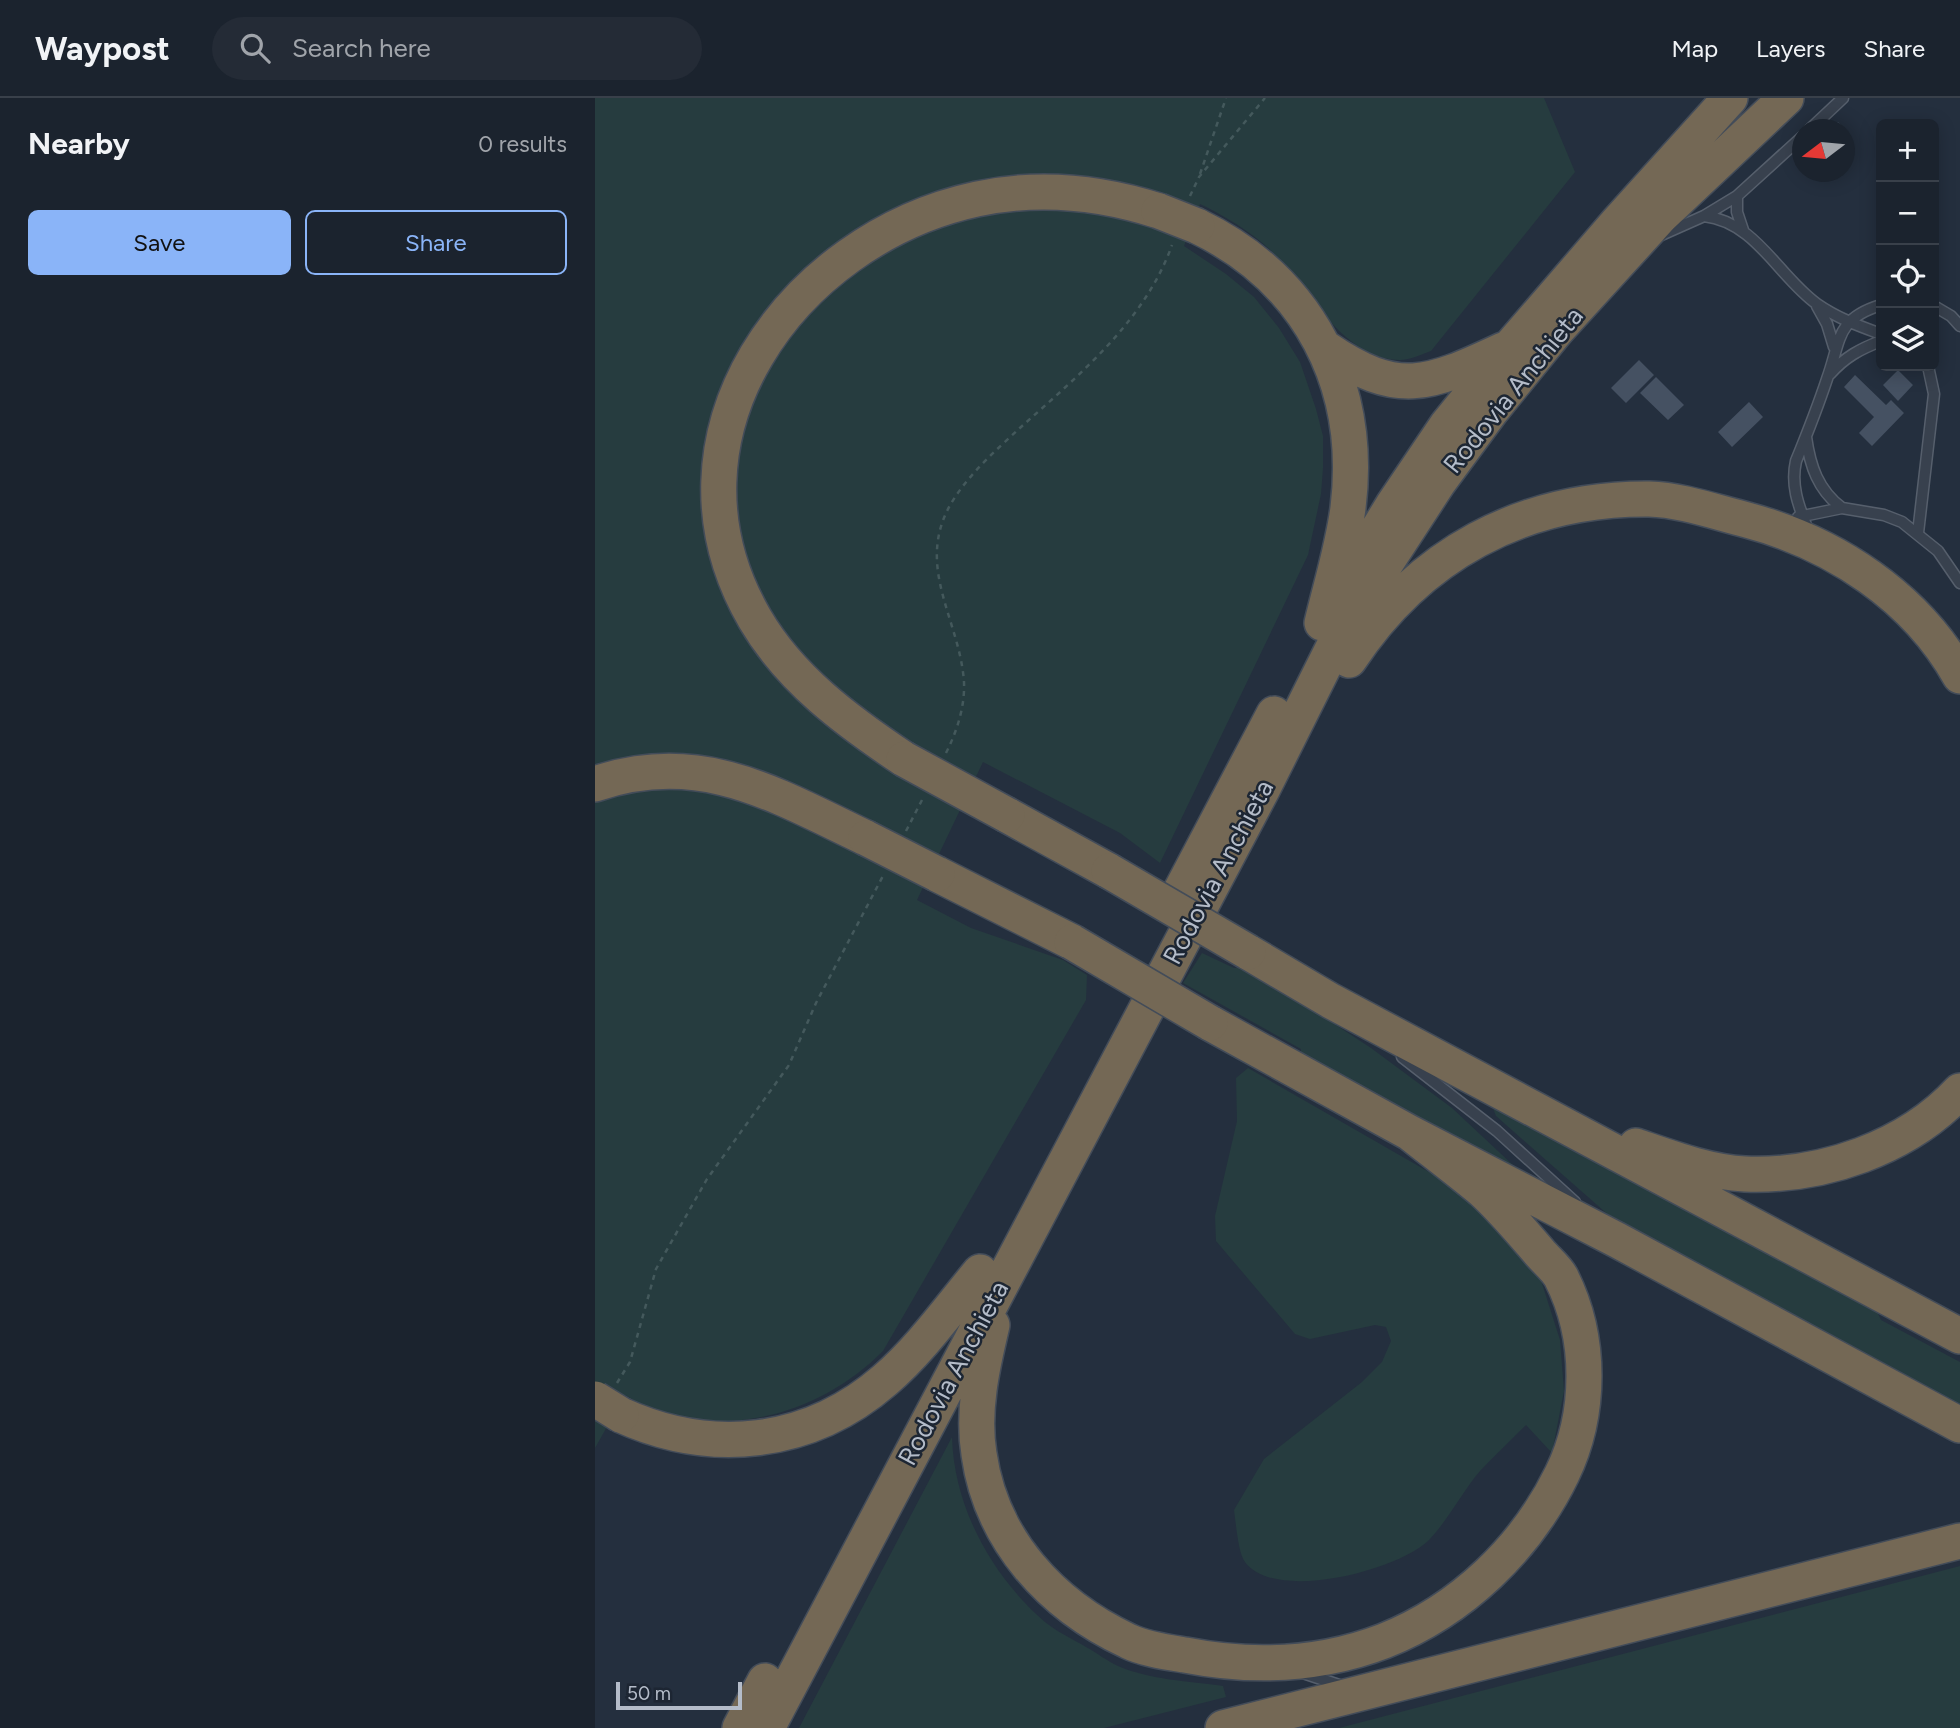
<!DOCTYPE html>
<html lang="en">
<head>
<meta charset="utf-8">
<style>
	:root { --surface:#1b232e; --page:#242b36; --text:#f1f3f6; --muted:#a0a4aa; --line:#39404a; --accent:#8ab4f8 }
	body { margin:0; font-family:Figtree,sans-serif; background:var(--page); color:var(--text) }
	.controls { position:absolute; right:21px; top:21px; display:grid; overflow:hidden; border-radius:10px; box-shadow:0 4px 18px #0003 }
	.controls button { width:63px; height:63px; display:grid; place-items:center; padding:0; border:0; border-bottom:2px solid var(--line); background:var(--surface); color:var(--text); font:35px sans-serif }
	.compass { position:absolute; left:1197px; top:21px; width:63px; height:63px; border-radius:50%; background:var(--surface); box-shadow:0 4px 18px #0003; rotate:254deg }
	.scale { position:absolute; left:21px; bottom:18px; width:126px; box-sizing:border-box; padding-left:7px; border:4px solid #b4bcc9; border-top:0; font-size:19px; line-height:24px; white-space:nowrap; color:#b4bcc9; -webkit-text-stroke:5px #1d2633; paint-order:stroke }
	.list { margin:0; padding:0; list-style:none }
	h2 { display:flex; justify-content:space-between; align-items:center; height:91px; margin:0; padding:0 28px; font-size:30px }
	h2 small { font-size:23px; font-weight:400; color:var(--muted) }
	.actions { display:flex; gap:14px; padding:21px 28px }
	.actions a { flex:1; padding:16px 0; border:2px solid var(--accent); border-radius:10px; text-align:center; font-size:24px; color:var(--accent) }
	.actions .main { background:var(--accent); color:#111 }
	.icon { flex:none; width:38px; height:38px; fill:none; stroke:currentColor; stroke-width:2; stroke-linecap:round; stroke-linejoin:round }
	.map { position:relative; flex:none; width:1365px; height:1630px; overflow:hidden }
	header { display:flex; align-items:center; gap:42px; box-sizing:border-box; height:98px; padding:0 35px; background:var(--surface); border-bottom:2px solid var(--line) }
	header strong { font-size:33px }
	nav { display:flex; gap:38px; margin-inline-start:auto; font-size:24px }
	.search { width:490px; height:63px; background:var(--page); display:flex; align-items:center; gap:18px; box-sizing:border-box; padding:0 24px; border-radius:38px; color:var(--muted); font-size:26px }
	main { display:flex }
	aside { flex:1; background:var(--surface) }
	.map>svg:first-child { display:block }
	.green { fill:#263c3f }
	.building { fill:#455162 }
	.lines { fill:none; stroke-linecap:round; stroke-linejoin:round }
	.lane-casing { stroke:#565f6c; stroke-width:13 }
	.highway-casing { stroke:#434c59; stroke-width:38 }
	.path { stroke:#44595c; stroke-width:2.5; stroke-dasharray:5 5; stroke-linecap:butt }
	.lane { stroke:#38414e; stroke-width:10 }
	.highway { stroke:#746855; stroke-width:35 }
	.highway-bridge-casing { stroke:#434c59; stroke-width:38; stroke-linecap:butt }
	.highway-bridge { stroke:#746855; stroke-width:35 }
	.labels { text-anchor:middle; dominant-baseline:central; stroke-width:5; stroke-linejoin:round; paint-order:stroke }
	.street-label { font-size:26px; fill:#b4bcc9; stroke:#1d2633 }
</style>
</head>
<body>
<header>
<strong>Waypost</strong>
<div class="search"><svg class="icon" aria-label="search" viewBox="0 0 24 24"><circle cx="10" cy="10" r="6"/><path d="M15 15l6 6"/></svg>Search here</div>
<nav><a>Map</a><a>Layers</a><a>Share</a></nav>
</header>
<main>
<aside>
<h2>Nearby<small>0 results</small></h2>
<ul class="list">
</ul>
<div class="actions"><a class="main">Save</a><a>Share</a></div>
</aside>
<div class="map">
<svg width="1365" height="1630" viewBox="0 0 1365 1630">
	<rect width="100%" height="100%" fill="#242f3e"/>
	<path class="green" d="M0,0H949L980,74L836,253C827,256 815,262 805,262C751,262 717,197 685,162C666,140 631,118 605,106L589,148L631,176L659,199L684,230L705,264L721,311L728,338V370L726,396L713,457L565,765L525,735L388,664L322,802L376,830L468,862L492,877L491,902L288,1253C230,1312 139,1341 59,1312C49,1309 39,1302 30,1297L0,1350Z
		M607,855L639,870H654L776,950L857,1010L934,1082L706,962V951L588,885Z
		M653,970L874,1097L945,1179L965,1242L969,1293L957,1355L931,1327C916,1342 900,1357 885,1373C867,1394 854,1421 834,1442C804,1472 680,1505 650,1464C643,1455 641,1425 639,1412L669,1361L767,1284L787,1264L796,1243L791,1229L780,1227L715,1241L700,1236L621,1143L620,1118L642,1023L641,980Z
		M893,997L1278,1205L1286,1222L1365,1264V1316L1026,1128L901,1018Z
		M357,1339C359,1410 397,1478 450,1524C462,1534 478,1541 491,1549C502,1555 512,1563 523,1568C555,1582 594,1583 628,1588L631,1599L509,1630H204Z
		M1365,1468V1630H744Z"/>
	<path class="building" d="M1243,24L1254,35L1250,39V32H1234Z
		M1044,262L1059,277L1031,305L1016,290Z
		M1303,272L1318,287L1303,303L1288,287Z
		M1260,277L1291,307L1296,302L1309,315L1277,348L1264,335L1279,319L1249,289Z
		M1061,279L1089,307L1073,322L1045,295Z
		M1154,304L1168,319L1137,349L1123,334Z"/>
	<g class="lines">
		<g class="lane-casing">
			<path id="lane" d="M1214,32L1248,0
				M1142,98V114L1148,132
				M1109,118C1161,124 1183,178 1222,206C1242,220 1264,228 1286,236
				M1064,138L1109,118L1142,98L1208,38
				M1222,208L1232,226L1239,249
				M1339,208L1356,218L1365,228
				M1235,276C1250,259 1265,251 1286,243
				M1211,339C1215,368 1223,392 1247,410
				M1203,419L1247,410L1289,417L1307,424L1343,453L1365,485
				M1214,435C1205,411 1195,389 1201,363C1212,336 1223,308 1232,281C1246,243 1240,221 1286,207
				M1323,435L1339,296L1333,268
				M807,959L902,1033L980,1104
				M708,1575L747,1588"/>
		</g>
		<g class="highway-casing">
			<path id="highway" d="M602,128C714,182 768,287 753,410C748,449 736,487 727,525
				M730,250C803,300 833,287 908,252
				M751,484L798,407L852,327L916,248L1023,124L1135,0
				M754,562C823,457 927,400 1054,401C1087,402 1120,414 1152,422C1239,445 1321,499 1365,578
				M309,661C252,623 195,581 160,521C54,339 196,141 382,101C443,88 505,94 564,113
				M0,686C104,650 179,696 271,740
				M412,717L514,773
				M342,776L477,844
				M581,802L679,616
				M653,854L736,903L1365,1238
				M615,925L815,1035L1022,1142L1365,1327
				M1041,1048C1076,1060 1113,1074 1150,1076C1228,1079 1312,1050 1365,993
				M397,1227C387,1269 377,1313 384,1356C396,1442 456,1507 533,1543C549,1551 571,1554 590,1557C657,1570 724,1568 789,1543C867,1512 931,1450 967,1376C996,1316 997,1240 966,1179C961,1170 952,1163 945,1155C926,1133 908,1111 887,1092C864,1073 839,1054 815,1035
				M26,1317C116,1358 214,1348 290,1282C326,1251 355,1210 385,1174
				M145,1630L170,1583
				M172,1630L668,690L746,534L843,385L896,313L961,233L1066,118L1191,0
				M628,1630L1365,1443"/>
		</g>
		<path class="path" d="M605,76L631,0
			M595,98L604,79L670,0
			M351,655C362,633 370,609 369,584C365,524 323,473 352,413C368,381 400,353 426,329C484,277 550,223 577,147
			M311,733L327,702
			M22,1285L35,1264L61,1171L112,1081L194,967L221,905L289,776"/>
		<use href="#lane" class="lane"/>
		<use href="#highway" class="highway"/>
		<g class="highway-bridge-casing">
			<path id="highway-bridge" d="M564,113L602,128
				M309,661L412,717
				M271,740L342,776
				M514,773L653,854
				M477,844L615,925
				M0,1301L26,1317"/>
		</g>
		<use href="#highway-bridge" class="highway-bridge"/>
	</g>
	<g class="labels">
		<g class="street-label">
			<text transform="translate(918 292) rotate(-51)">Rodovia Anchieta</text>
			<text transform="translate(623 774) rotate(-62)">Rodovia Anchieta</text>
			<text transform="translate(358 1275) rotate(-62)">Rodovia Anchieta</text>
		</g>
	</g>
</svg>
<div class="controls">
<button>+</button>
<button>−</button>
<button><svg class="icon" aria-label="locate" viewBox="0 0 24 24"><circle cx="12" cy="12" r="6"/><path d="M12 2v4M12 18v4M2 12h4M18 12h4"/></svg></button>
<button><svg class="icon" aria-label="layers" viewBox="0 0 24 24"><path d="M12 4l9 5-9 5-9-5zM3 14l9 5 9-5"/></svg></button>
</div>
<svg class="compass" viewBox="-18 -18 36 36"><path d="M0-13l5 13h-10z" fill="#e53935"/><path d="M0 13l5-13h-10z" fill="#a0a4aa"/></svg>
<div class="scale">50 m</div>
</div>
</main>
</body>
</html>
